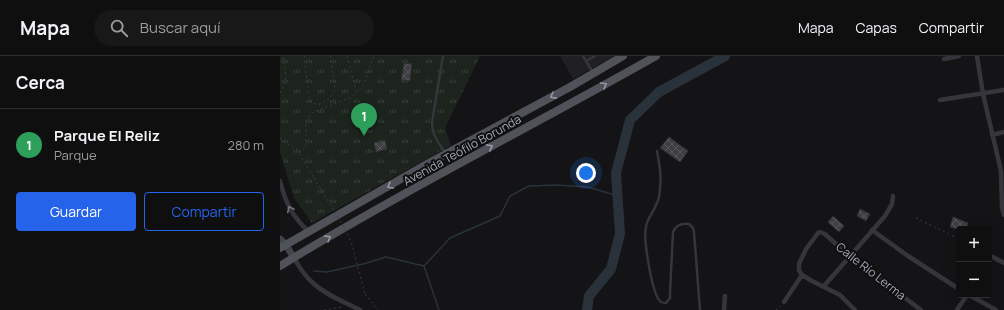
<!DOCTYPE html>
<html lang="es">
<head>
<meta charset="utf-8">
<style>
	:root { --surface:#0f0f10; --page:#181819; --text:#f1f3f6; --muted:#9b9c9f; --line:#2f2f30; --accent:#2563eb }
	body { margin:0; font-family:Manrope,sans-serif; background:var(--page); color:var(--text) }
	.controls { position:absolute; right:12px; bottom:12px; display:grid; overflow:hidden; border-radius:4px; box-shadow:0 4px 16px #0002 }
	.controls button { width:36px; height:36px; display:grid; place-items:center; padding:0; border:0; border-bottom:1px solid var(--line); background:var(--surface); color:var(--text); font:20px sans-serif }
	.you { position:absolute; left:306px; top:117px; width:14px; height:14px; margin:-10px; border:3px solid #fff; border-radius:50%; background:#1a73e8; box-shadow:0 0 0 6px #1a73e833 }
	.badge { display:grid; place-items:center; width:26px; height:26px; border-radius:50%; background:var(--accent); color:#fff; font-size:13px; font-weight:700 }
	.pin { position:absolute; translate:-50% -33px; filter:drop-shadow(0 1px 2px #0008) }
	.pin::after { content:''; position:absolute; top:21px; width:14px; height:12px; background:inherit; clip-path:polygon(0 0,100% 0,50% 100%) }
	.list { margin:0; padding:0; list-style:none }
	h2 { display:flex; justify-content:space-between; align-items:center; height:52px; margin:0; padding:0 16px; font-size:17px }
	h2 small { font-size:13px; font-weight:400; color:var(--muted) }
	.list li { display:grid; grid-template-columns:26px 1fr auto; gap:12px; align-items:center; box-sizing:border-box; height:72px; padding:0 16px; border-top:1px solid var(--line) }
	.list b { display:block; font-size:15px; white-space:nowrap }
	.list p { margin:0; font-size:13px; white-space:nowrap; color:var(--muted) }
	.list em { font-size:13px; font-style:normal; color:var(--muted) }
	.actions { display:flex; gap:8px; padding:12px 16px }
	.actions a { flex:1; padding:9px 0; border:1px solid var(--accent); border-radius:4px; text-align:center; font-size:14px; color:var(--accent) }
	.actions .main { background:var(--accent); color:#fff }
	.icon { flex:none; width:22px; height:22px; fill:none; stroke:currentColor; stroke-width:2; stroke-linecap:round; stroke-linejoin:round }
	.map { position:relative; flex:none; width:724px; height:254px; overflow:hidden }
	header { display:flex; align-items:center; gap:24px; box-sizing:border-box; height:56px; padding:0 20px; background:var(--surface); border-bottom:1px solid var(--line) }
	header strong { font-size:19px }
	nav { display:flex; gap:22px; margin-inline-start:auto; font-size:14px }
	.search { width:280px; height:36px; background:var(--page); display:flex; align-items:center; gap:10px; box-sizing:border-box; padding:0 14px; border-radius:22px; color:var(--muted); font-size:15px }
	main { display:flex }
	aside { flex:1; background:var(--surface) }
	.map>svg:first-child { display:block }
	.built { fill:#202023 }
	.park { fill:url(#park-tufts) }
	.lines { fill:none; stroke-linecap:round; stroke-linejoin:round }
	.stream { stroke:#29323a; stroke-width:1.5 }
	.river { stroke:#29323a; stroke-width:10 }
	.building { fill:url(#building-cross-hatch); stroke:#2e2e32 }
	.path { stroke:#3a3c42; stroke-width:1; stroke-dasharray:2 3; stroke-linecap:butt }
	.lane { stroke:#35353b; stroke-width:2.5 }
	.street { stroke:#35353b; stroke-width:4.5 }
	.secondary { stroke:#42444b; stroke-width:7 }
	.primary { stroke:#50525a; stroke-width:8 }
	.path-bridge { stroke:#3a3c42; stroke-width:1; stroke-dasharray:2 3; stroke-linecap:butt }
	.oneway { stroke:#9498a4 }
	.oneway2 { stroke:#73757f }
	.labels { text-anchor:middle; dominant-baseline:central; stroke-width:4; stroke-linejoin:round; paint-order:stroke }
	.street-label { font-size:12px; fill:#a5a9b7; stroke:#0f0f11 }
</style>
</head>
<body>
<header>
<strong>Mapa</strong>
<div class="search"><svg class="icon" aria-label="search" viewBox="0 0 24 24"><circle cx="10" cy="10" r="6"/><path d="M15 15l6 6"/></svg>Buscar aquí</div>
<nav><a>Mapa</a><a>Capas</a><a>Compartir</a></nav>
</header>
<main>
<aside>
<h2>Cerca<small></small></h2>
<ul class="list">
<li><span class="badge" style="background:#2e9e5b">1</span><div><b>Parque El Reliz</b><p>Parque</p></div><em>280 m</em></li>
</ul>
<div class="actions"><a class="main">Guardar</a><a>Compartir</a></div>
</aside>
<div class="map">
<svg width="724" height="254" viewBox="0 0 724 254">
	<defs>
		<pattern id="park-tufts" width="24" height="20" patternUnits="userSpaceOnUse"><rect width="24" height="20" fill="#1c241d"/><path d="M3 7l-1-3M5 7V3M7 7l1-3M15 17l-1-3M17 17v-4M19 17l1-3" fill="none" stroke="#3a413c"/></pattern>
		<pattern id="building-cross-hatch" width="8" height="8" patternUnits="userSpaceOnUse"><rect width="8" height="8" fill="#3e3e43"/><path d="M0 0l8 8M0 8l8-8" fill="none" stroke="#57575c"/></pattern>
	</defs>
	<rect width="100%" height="100%" fill="#141416"/>
	<path class="built" d="M280,0H334L293,23Z"/>
	<path class="park" d="M0,0H200L165,72L171,89L32,167L14,142L0,96Z"/>
	<g class="lines">
		<path class="stream" d="M34,215L47,216L83,208L106,201L144,210
			M159,254L144,210L170,182L220,160L230,140L249,130L277,129L308,131L338,140"/>
		<path class="river" d="M307,254L309,240L331,213L340,178L336,117L350,64L379,36L445,0"/>
	</g>
	<path class="building" d="M124,7L132,8L130,25L121,24Z
		M389,81L408,95L400,106L380,92Z
		M105,84L107,93L96,96L94,87Z
		M580,153L590,158L586,165L577,160Z
		M553,160L564,170L559,176L548,166Z
		M673,161L688,167L686,173H677L670,171Z"/>
	<g class="lines">
		<path class="path" d="M24,0L29,41L31,46L38,49C47,44 53,42 55,32L50,0
			M0,37C9,26 5,13 3,0
			M76,38L83,30L94,0
			M0,82L19,97L34,122
			M19,97L26,91V65L31,57L72,41L75,38L76,34L67,0
			M636,162L679,183
			M85,238L98,254
			M44,254L62,251
			M496,254L501,250"/>
		<path class="lane" d="M163,0L152,66C152,79 158,86 165,96
			M303,0L306,5
			M312,15L306,5L315,0
			M377,95C379,107 382,119 380,131C380,137 379,144 376,149C373,157 367,163 366,171C363,182 372,240 381,246C383,247 384,247 386,247L390,242V237L393,176C396,169 402,167 409,168L413,172L414,176L420,254"/>
		<path class="street" d="M697,0L703,38L721,115L722,152L724,159
			M664,3L679,0
			M660,44L724,34
			M712,79L724,76
			M0,125C6,148 12,160 29,176
			M592,174L628,200L679,233
			M709,199L724,207
			M14,202C19,211 25,220 33,227C46,239 64,246 80,254
			M544,230L605,160L612,148L613,140
			M689,239L716,254
			M504,246L522,219
			M444,254L445,240
			M575,254L560,239L532,225L522,219L519,214V208L526,193L538,177L540,176L545,178L569,200L641,254
			M677,254L687,239"/>
		<path class="secondary" d="M0,183L6,189L14,202"/>
		<path class="primary" d="M0,192L147,108L290,31L343,0
			M0,210C122,135 251,71 376,0"/>
		<path class="path-bridge" d="M34,122L62,168L71,185L85,238"/>
	</g>
	<defs><path id="oneway-chevron" d="M-2-3.5L2.5 0L-2 3.5" fill="none" stroke-width="1.6" stroke-linecap="round" stroke-linejoin="round"/></defs>
	<g class="oneway">
		<use href="#oneway-chevron" transform="translate(324 29) rotate(-30)"/>
		<use href="#oneway-chevron" transform="translate(273 40) rotate(151)"/>
		<use href="#oneway-chevron" transform="translate(210 91) rotate(-28)"/>
		<use href="#oneway-chevron" transform="translate(110 130) rotate(150)"/>
		<use href="#oneway-chevron" transform="translate(48 182) rotate(-30)"/>
	</g>
	<use class="oneway2" href="#oneway-chevron" transform="translate(10 153) rotate(-118)"/>
	<g class="labels">
		<g class="street-label">
			<text transform="translate(182 94) rotate(-29)">Avenida Teófilo Borunda</text>
			<text transform="translate(591 215) rotate(38)">Calle Río Lerma</text>
		</g>
	</g>
</svg>
<div class="controls">
<button>+</button>
<button>−</button>
</div>
<div class="you"></div>
<div class="pin badge" style="left:84px;top:80px;background:#2e9e5b">1</div>
</div>
</main>
</body>
</html>
